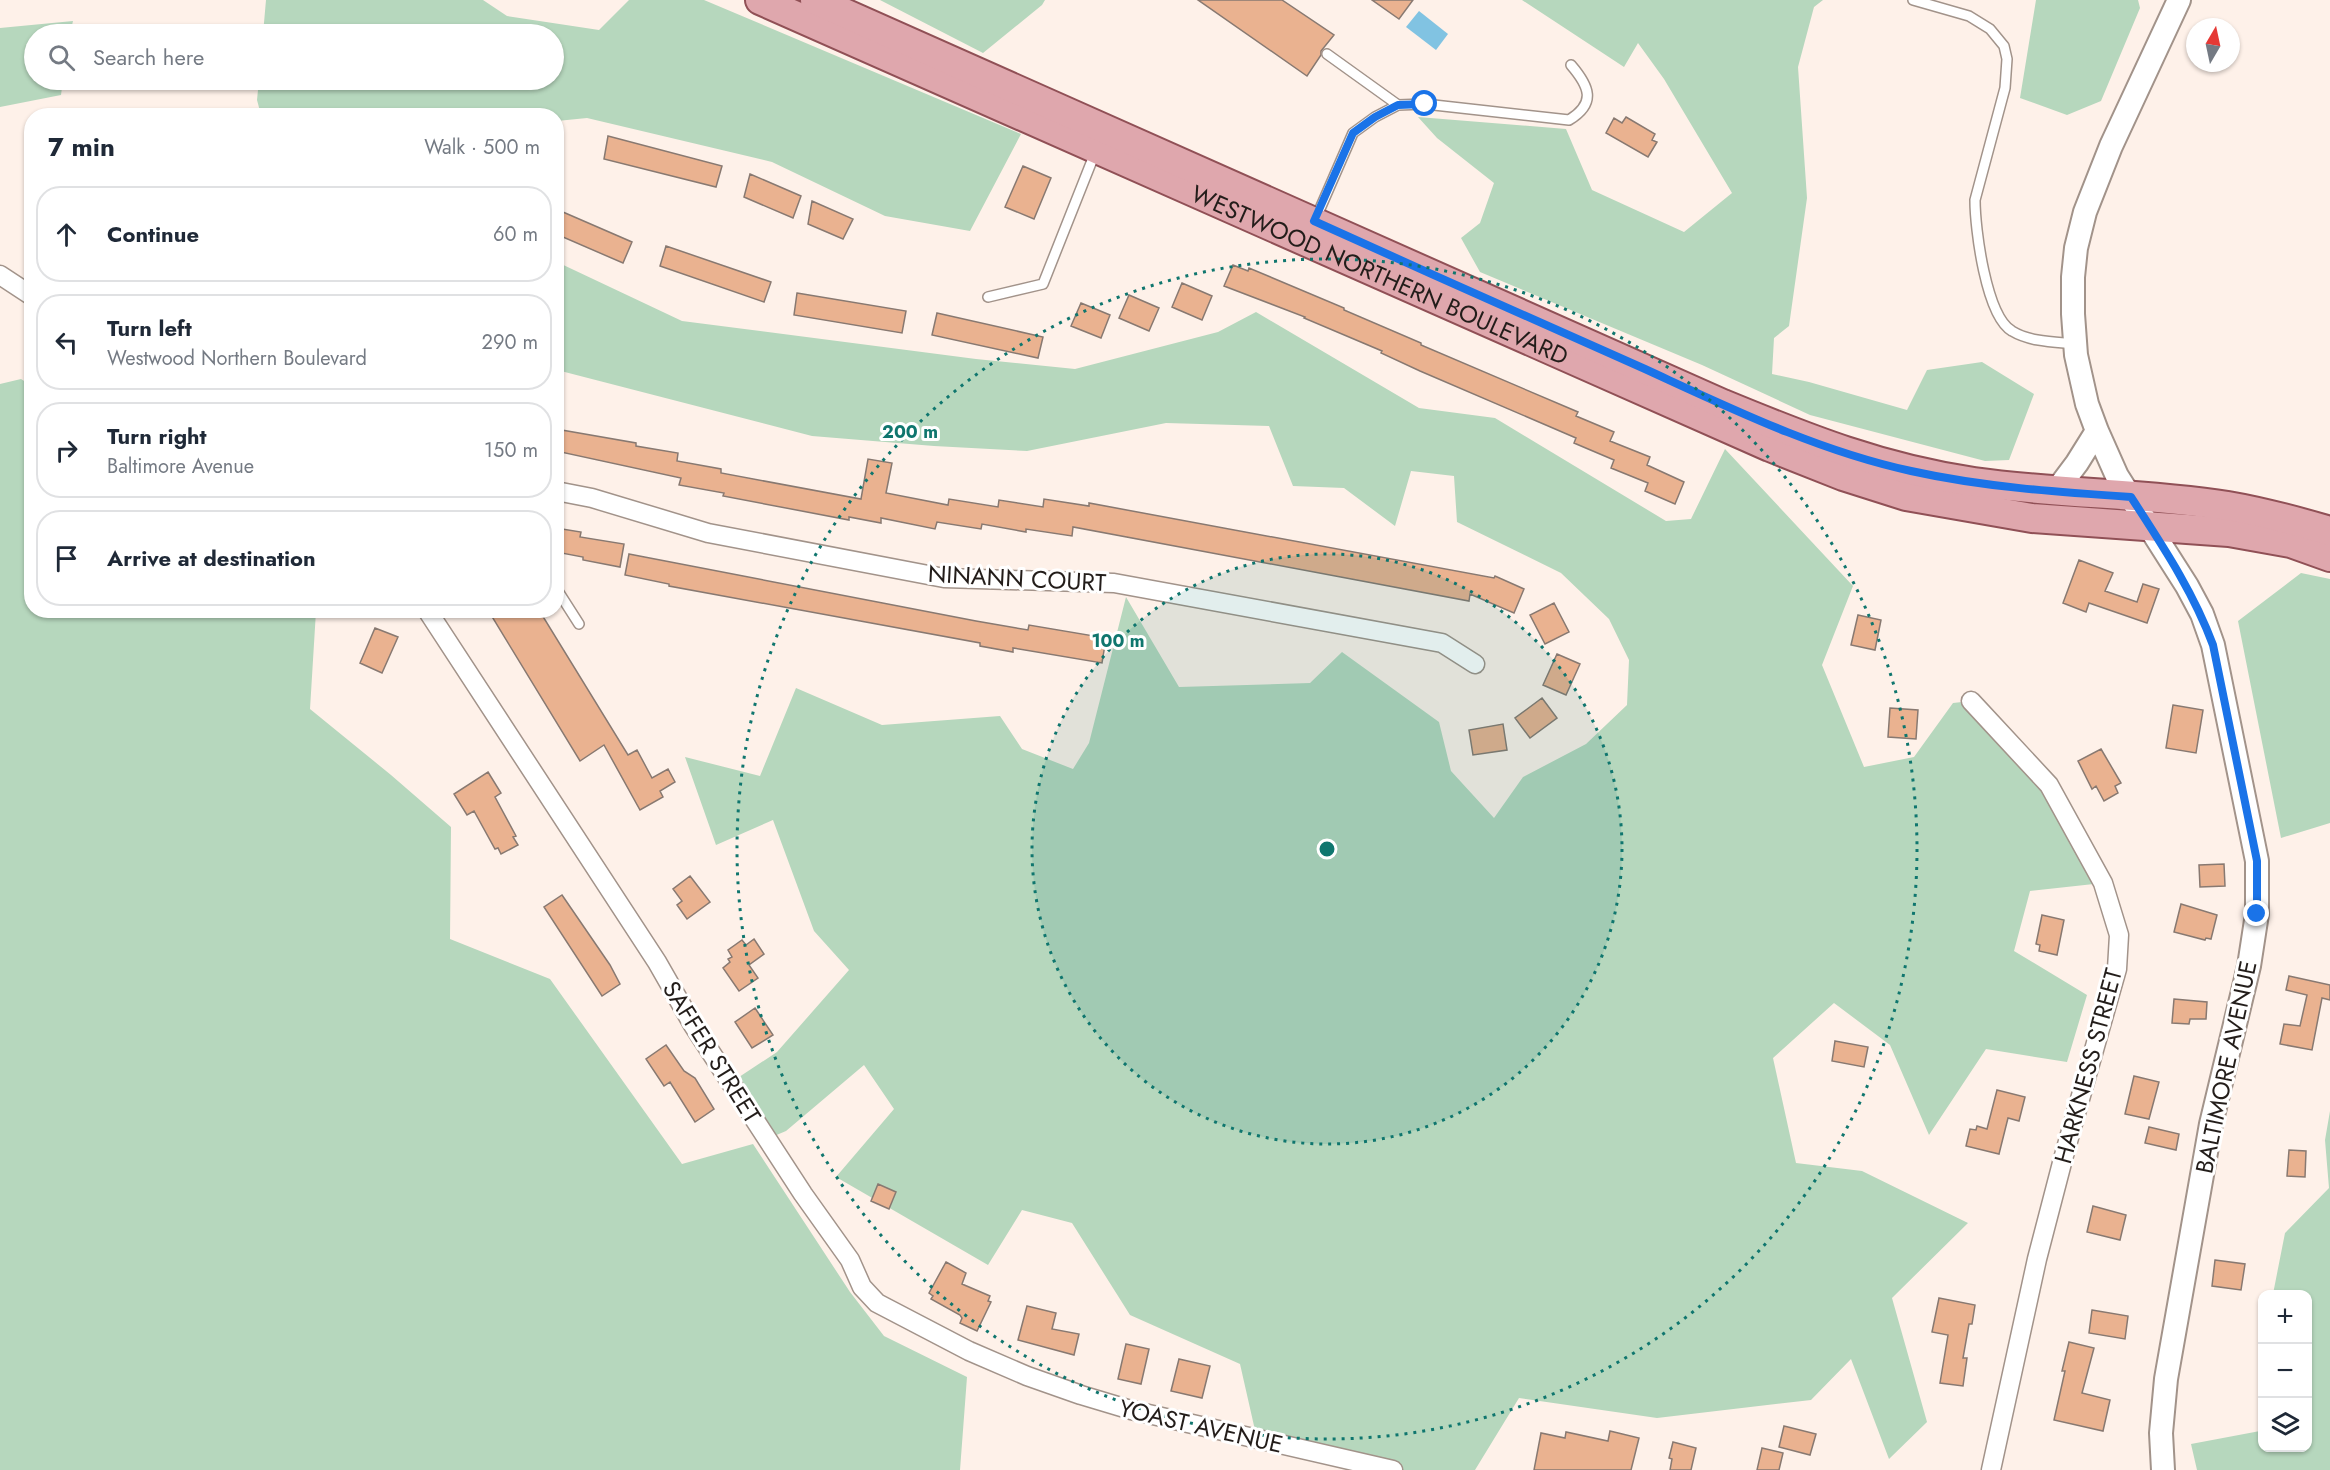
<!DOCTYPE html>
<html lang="en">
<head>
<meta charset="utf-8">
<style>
	:root { --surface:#fff; --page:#f2f2f3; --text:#1f2937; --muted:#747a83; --line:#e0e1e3 }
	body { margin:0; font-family:Jost,sans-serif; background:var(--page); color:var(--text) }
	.controls { position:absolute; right:18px; bottom:18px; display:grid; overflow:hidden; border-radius:12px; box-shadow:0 2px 4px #0004 }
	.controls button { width:54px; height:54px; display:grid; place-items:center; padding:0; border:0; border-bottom:2px solid var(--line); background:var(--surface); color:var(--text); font:30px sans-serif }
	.compass { position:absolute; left:2186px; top:18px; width:54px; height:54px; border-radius:50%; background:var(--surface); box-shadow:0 2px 4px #0004; rotate:9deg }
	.stop { position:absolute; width:18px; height:18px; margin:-14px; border:4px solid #1a73e8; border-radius:50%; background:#fff }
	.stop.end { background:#1a73e8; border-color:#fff; box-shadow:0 2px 6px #0008 }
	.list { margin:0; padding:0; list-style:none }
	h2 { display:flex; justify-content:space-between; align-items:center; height:78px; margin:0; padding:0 24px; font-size:26px }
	h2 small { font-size:20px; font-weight:400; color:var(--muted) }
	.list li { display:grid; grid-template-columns:39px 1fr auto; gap:18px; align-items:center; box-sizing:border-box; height:96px; margin:0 12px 12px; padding:0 12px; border:2px solid var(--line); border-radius:24px }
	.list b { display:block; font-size:22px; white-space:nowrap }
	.list p { margin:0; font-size:20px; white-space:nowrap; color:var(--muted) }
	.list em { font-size:20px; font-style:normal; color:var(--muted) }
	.icon { flex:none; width:33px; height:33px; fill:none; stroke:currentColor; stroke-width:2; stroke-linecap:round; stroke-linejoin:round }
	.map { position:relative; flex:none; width:2330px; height:1470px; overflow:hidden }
	.search { position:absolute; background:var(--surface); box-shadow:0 2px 4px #0004; left:24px; top:24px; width:540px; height:66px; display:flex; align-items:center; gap:15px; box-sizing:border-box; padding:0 21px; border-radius:33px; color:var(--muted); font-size:22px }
	.panel { position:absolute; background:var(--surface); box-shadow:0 2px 4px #0004; left:24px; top:108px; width:540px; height:510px; border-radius:24px }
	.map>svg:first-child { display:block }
	.green { fill:#b6d7bd }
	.water { fill:#81c3e2 }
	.building { fill:#eab290; stroke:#887971; stroke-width:1.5 }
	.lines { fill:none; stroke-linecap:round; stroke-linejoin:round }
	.service-casing { stroke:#a2938a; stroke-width:12 }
	.minor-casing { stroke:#a2938a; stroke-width:21 }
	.tertiary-casing { stroke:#a2938a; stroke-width:26 }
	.primary-casing { stroke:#905056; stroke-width:32 }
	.service { stroke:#fff; stroke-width:9 }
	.minor { stroke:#fff; stroke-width:18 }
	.tertiary { stroke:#fff; stroke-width:22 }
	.primary { stroke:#dfa7ad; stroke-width:28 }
	.route { stroke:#1a73e8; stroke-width:8 }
	.ring { fill:none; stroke:#0f766e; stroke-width:3; stroke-dasharray:3 6 }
	.labels { text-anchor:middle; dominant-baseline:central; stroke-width:6; stroke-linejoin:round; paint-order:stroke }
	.street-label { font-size:24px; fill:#231d1a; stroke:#fff }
	.centre { fill:#0f766e; stroke:#fff; stroke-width:3 }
	.ring-label { font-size:18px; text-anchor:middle; font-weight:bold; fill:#0f766e; stroke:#fff; stroke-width:6; stroke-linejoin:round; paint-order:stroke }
</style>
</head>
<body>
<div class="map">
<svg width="2330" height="1470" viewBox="0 0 2330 1470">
	<rect width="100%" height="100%" fill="#fef1e9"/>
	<path class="green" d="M266,0H483L507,16L599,30L629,0H704L1021,134L970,231L885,216L772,162L587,118L557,121L556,116L261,115L257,100L259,80H554V34H263Z
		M880,0H1045L1042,5L983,53Z
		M1522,0H1823L1814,7L1798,67L1807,198L1789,326L1774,338L1772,374L1809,382L1907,410L1927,370L1982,362L2034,394L2009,460L1985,461L1810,415L1702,365L1480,272L1461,238L1480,223L1494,183L1437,138L1418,117L1566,129L1592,190L1684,232L1732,193L1664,79L1638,43L1624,67Z
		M2036,0H2138L2140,8L2101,101L2067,115L2020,98Z
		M73,21L70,34H34V80H63L61,95L0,107V28Z
		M557,262L682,321L976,359L1075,369L1218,332L1256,312L1419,408L1495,418L1666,521L1691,519L1725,449L1853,586L1822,665L1864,767L1914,757L1953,703L1971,701L2049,785L2103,883L2030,891L2014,951L2087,995L2067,1062L1986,1049L1929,1135L1890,1045L1834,1003L1773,1058L1796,1163L1862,1171L1968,1223L1892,1298L1927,1422L1889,1459L1851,1359L1811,1400L1657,1418L1519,1398L1475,1470H1393L1257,1439L1240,1364L1130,1315L1072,1223L1022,1210L988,1265L836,1177L894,1109L864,1065L786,1131L767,1139L730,1083L777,1052L849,970L814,931L773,820L716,845L685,757L760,776L796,688L882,725L1000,716L1022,749L1073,769L1089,743L1126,597L1179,687L1310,683L1342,652L1439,722L1451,771L1494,818L1523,777L1586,744L1627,705L1629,660L1609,619L1561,573L1457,522L1454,476L1411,471L1395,526L1344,488L1293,486L1269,426L1166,423L1027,451L934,446L812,436L557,370Z
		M21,379L32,386V610L316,611L310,709L391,775L451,827L450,939L550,979L682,1164L753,1144L850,1292L884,1336L967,1377L960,1470H0V384Z
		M2301,573L2330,579V823L2281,838L2238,621Z
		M2330,1111V1470H2197L2191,1444L2260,1431L2259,1367L2262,1347V1448H2308V1294H2273L2285,1233L2329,1188L2325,1140Z"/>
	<path class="water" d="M1419,11L1448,34L1436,50L1406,27Z"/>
	<path class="building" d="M1198,0H1282L1334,35L1321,51V55L1307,76Z
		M1372,0H1413L1399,19Z
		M1626,117L1655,134L1652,140L1657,142L1648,157L1606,133L1614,118L1622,123Z
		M608,136L722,166L716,187L604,159Z
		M1023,166L1051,178L1034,219L1005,207Z
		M750,174L801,196L793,218L744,197Z
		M812,201L853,219L843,239L808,224Z
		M556,209L632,242L623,263L556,234Z
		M666,246L771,282L764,302L660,266Z
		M1233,265L1248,271L1249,268L1344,308V310L1421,343V345L1578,412L1576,416L1614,432L1610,441L1650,457L1647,465L1684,482L1675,504L1645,491L1648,483L1611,468L1614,460L1574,443L1576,438L1420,371L1381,353L1382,351L1304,318L1305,317L1224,286Z
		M1182,283L1212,296L1202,320L1172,307Z
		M797,293L906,311L902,333L794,315Z
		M1129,295L1159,308L1149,331L1119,318Z
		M1081,303L1110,315L1101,338L1071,326Z
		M937,313L1043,337L1038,358L932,335Z
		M556,429L636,443V446L678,453L677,461L721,469V473L861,499L868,459L892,463L886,493L948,505L949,499L998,507L999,500L1043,507L1044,499L1089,506V503L1494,578L1495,576L1524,589L1514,613L1470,594L1469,601L1073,527L1072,536L1026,529V532L982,524L981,529L937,522L935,529L881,518V523L849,517V520L723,496L724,493L679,485L681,478L556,451Z
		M556,528L581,532L580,537L624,544L620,567L583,560V557L556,552Z
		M629,554L976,621L1028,630L1029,625L1106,638L1102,663L1013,648V652L980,646V643L669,586V584L625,575Z
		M2079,560L2113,573L2105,591L2137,602L2143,584L2159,589L2147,623L2089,603L2086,612L2063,603Z
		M1554,603L1569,632L1545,644L1530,615Z
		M488,610H539L628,755L637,750L652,778L668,769L675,782L660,791L663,797L640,810L604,745L580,761Z
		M1858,615L1881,620L1875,650L1851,645Z
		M375,628L398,637L382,673L360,663Z
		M1557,654L1580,664L1566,695L1543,685Z
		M1542,698L1557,718L1530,738L1515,718Z
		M2173,705L2203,710L2196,753L2166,748Z
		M1890,708L1918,710L1916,739L1888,737Z
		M1503,724L1507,750L1473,755L1469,730Z
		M2101,749L2121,783L2115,786L2118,793L2104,801L2096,786L2092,789L2078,761Z
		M488,772L501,793L495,797L516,836L513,837L518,845L501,854L498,848L495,849L474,811L467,815L454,794Z
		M2224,864L2225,886L2200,887L2199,865Z
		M690,876L710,902L687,919L677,905L682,901L673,889Z
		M562,895L610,965L620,984L602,996L544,907Z
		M2181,904L2217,915L2211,939L2206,938L2205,940L2174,932Z
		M2042,915L2064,920L2057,955L2039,951L2040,945L2036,944Z
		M754,939L764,954L749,965L758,978L739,991L723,968L730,962L728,959L732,957L728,950L742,940L746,945Z
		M2289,976L2330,985V1000L2322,998L2312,1050L2280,1044L2284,1024L2300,1026L2307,995L2286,990Z
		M2174,999L2207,1002L2206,1019H2190L2189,1024L2172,1023Z
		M755,1008L773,1035L752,1048L735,1022Z
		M1835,1041L1868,1047L1864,1067L1832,1061Z
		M666,1045L684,1071L695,1078L714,1109L695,1122L670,1082L664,1086L646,1059Z
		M2134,1076L2159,1082L2149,1119L2125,1114Z
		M1997,1090L2025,1097L2019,1121L2008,1118L1999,1154L1966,1146L1970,1129L1976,1130L1977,1126L1987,1129Z
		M2149,1127L2179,1134L2176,1150L2145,1143Z
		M2289,1150L2306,1151L2305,1177L2287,1176Z
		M878,1184L896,1192L889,1209L871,1201Z
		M2093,1206L2126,1215L2120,1240L2087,1232Z
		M2215,1260L2245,1264L2241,1290L2212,1286Z
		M946,1262L966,1273L962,1284L990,1296L988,1301L991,1302L977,1331L960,1323L962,1318L960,1315L931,1299L933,1296L929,1293Z
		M1939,1298L1975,1305L1972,1324H1969L1963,1358H1967L1963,1386L1940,1383L1948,1335L1932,1332Z
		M1027,1306L1056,1313L1052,1329L1079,1334L1074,1355L1018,1340Z
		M2092,1310L2128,1316L2125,1339L2089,1333Z
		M2069,1342L2094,1348L2082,1393L2110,1400L2103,1431L2054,1420L2065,1371H2062Z
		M1126,1344L1149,1349L1141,1384L1118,1379Z
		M1179,1359L1210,1366L1202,1398L1171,1391Z
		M1784,1426L1816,1434L1810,1455L1779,1447Z
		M1610,1431L1639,1438L1631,1470H1534L1541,1433L1565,1438L1566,1432L1608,1441Z
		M1673,1442L1696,1448L1691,1470H1670L1672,1459L1669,1458Z
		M1762,1448L1783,1453L1779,1470H1757Z"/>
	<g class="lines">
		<g class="service-casing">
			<path id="service" d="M1913,0L1969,16L1990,29L2004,46L2007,59L2005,88L1975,200C1975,229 1986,316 2012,331C2030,342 2055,342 2075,344
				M1327,54L1398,105
				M1316,218L1353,133L1375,117L1398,105L1425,104L1569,120C1597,103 1589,86 1571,65
				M988,297L1043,284L1095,153
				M556,588L579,624"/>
		</g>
		<g class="minor-casing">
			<path id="minor" d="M0,275L32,296
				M556,491L592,498L708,533L944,578L1114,583L1442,643L1475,664
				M427,610L657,962L693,1025L803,1194L850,1260L862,1287L877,1303L969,1351L1027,1376L1081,1395L1131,1410L1393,1470
				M1971,701L2049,785L2103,883L2119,935L2117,969L2063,1159L2037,1259L1991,1470"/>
		</g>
		<g class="tertiary-casing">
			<path id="tertiary" d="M2056,491L2077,463L2097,431
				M2163,1470L2161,1433L2166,1379L2211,1124L2249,966L2257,914V861L2213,645L2202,614L2187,586L2117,476L2097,431L2087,404L2076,355L2073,314V277L2076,248L2085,212L2111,146L2179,0"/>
		</g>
		<g class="primary-casing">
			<g id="primary">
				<path id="s1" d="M760,0L1770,447L1843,476L1906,496L2032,518L2229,532L2291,543L2330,557"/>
				<path d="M815,0L1723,404C1808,439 1883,469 1974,482C2059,494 2144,493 2228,506C2263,512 2296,521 2330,531"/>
			</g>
		</g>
		<use href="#service" class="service"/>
		<use href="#minor" class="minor"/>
		<use href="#tertiary" class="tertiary"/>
		<use href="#primary" class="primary"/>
	</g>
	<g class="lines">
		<path class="route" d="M1425,104L1398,105L1375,117L1353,133L1314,221C1424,271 1535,320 1645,369C1730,408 1818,451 1911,471C1983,487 2057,492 2131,497C2162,545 2193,591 2213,645L2257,861V914"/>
	</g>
	<circle cx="1327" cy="849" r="295" fill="#0f766e" fill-opacity=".12"/>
	<g class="ring">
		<circle cx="1327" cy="849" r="295"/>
		<circle cx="1327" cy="849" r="590"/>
	</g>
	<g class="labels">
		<g class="street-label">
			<text stroke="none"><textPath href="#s1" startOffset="678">WESTWOOD NORTHERN BOULEVARD</textPath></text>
			<text transform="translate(1017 578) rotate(3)">NINANN COURT</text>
			<text transform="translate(712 1052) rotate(58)">SAFFER STREET</text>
			<text transform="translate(2088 1066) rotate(-75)">HARKNESS STREET</text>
			<text transform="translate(2226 1067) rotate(-78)">BALTIMORE AVENUE</text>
			<text transform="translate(1201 1426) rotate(13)">YOAST AVENUE</text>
		</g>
	</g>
	<circle cx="1327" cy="849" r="9" class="centre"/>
	<g class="ring-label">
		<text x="910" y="438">200 m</text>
		<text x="1118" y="647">100 m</text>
	</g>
</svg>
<div class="controls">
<button>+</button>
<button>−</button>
<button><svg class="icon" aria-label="layers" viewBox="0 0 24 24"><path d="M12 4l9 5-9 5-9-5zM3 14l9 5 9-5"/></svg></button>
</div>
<svg class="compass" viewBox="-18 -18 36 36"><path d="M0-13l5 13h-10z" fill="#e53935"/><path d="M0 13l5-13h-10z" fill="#747a83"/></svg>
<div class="stop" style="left:1425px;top:104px"></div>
<div class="stop end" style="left:2257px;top:914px"></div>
<div class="search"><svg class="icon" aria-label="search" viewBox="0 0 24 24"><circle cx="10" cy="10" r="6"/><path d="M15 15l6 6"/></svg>Search here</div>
<section class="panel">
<h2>7 min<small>Walk · 500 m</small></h2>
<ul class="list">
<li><svg class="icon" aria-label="ahead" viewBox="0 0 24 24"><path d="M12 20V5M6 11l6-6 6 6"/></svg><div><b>Continue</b></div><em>60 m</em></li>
<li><svg class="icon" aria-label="left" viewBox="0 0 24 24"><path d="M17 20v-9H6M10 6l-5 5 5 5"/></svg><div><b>Turn left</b><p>Westwood Northern Boulevard</p></div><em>290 m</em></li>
<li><svg class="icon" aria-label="right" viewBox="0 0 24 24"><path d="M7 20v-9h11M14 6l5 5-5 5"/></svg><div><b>Turn right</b><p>Baltimore Avenue</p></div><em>150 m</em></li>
<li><svg class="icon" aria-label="arrive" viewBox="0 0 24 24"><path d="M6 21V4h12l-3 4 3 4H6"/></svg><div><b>Arrive at destination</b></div></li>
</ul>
</section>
</div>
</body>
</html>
